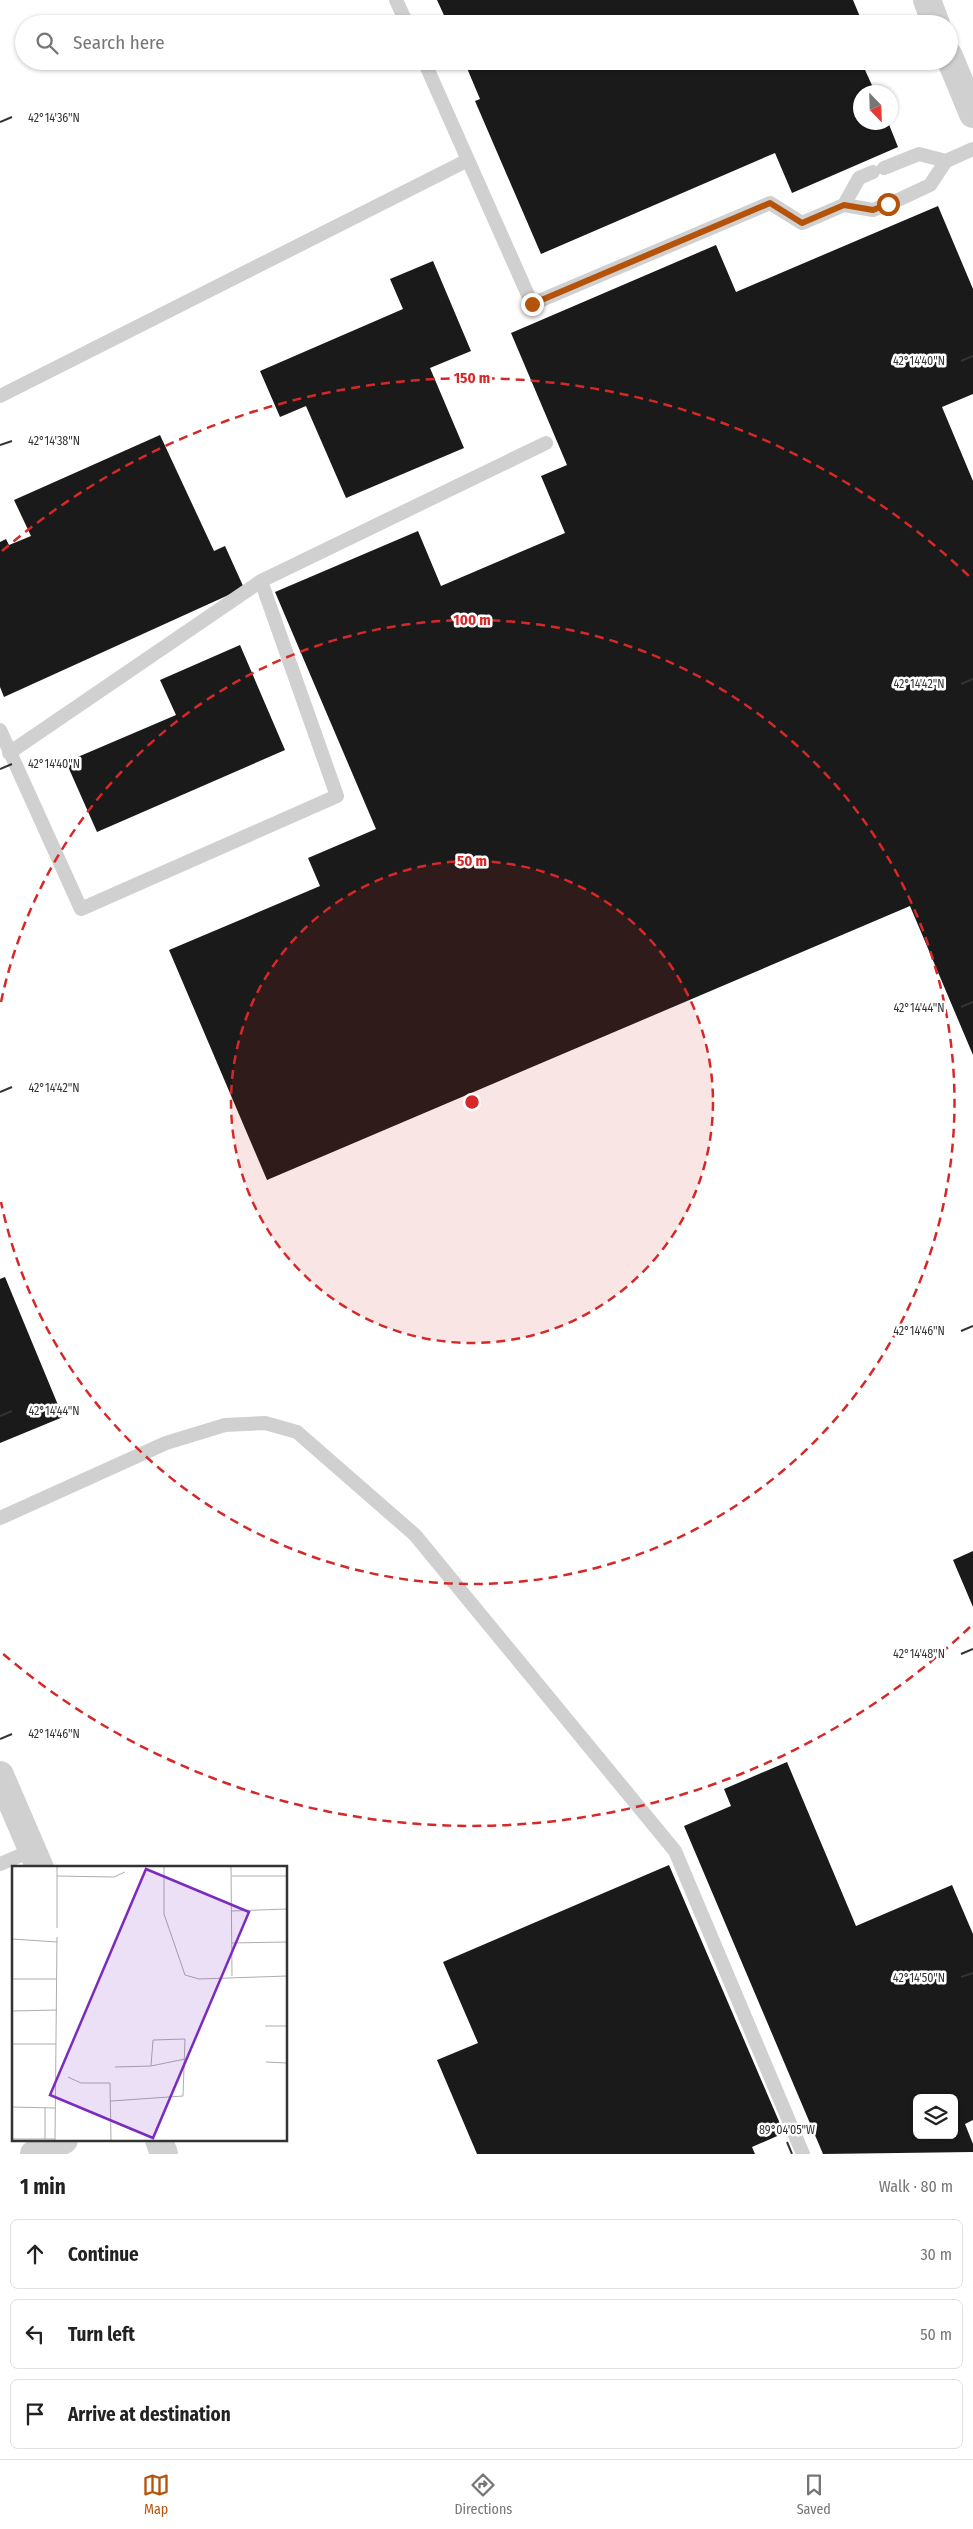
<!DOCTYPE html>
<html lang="en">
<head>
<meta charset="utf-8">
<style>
	:root { --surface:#fff; --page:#f6f6f6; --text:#222; --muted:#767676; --line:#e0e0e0; --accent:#b45309 }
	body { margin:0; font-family:"Fira Sans Condensed",sans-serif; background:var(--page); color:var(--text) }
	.controls { position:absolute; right:15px; bottom:15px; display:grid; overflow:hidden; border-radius:8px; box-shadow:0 1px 4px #0004 }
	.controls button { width:45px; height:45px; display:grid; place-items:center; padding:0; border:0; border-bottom:1px solid var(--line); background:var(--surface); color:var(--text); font:25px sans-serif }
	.compass { position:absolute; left:853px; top:85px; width:45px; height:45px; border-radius:50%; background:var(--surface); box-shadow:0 1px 4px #0004; rotate:157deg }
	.stop { position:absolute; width:15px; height:15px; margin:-11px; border:4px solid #b45309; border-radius:50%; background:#fff }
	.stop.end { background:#b45309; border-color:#fff; box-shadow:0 1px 5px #0008 }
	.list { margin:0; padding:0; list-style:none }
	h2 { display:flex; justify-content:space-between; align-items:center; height:65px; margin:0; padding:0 20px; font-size:21px }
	h2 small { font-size:16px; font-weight:400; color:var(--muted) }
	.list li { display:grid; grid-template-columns:32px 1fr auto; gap:15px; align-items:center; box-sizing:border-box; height:70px; margin:0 10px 10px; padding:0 10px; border:1px solid var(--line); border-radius:8px }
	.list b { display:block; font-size:19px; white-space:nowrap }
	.list em { font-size:16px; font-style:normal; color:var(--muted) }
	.icon { flex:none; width:28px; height:28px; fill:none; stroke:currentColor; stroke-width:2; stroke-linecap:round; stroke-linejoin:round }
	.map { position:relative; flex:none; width:973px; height:2154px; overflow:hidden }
	.search { position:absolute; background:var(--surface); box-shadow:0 1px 4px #0004; left:15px; right:15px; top:15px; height:55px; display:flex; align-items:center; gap:12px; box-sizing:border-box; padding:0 18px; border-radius:28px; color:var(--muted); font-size:19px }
	.sheet { height:305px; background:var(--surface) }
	nav { display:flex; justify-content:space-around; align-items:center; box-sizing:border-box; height:70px; border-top:1px solid var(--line); background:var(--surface); font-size:14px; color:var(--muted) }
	nav a { display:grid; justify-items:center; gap:2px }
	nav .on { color:var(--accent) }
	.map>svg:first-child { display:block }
	.building { fill:#1a1a1a; fill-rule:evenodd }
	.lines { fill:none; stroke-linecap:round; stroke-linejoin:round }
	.service { stroke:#d0d0d0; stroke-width:14 }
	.minor { stroke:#d0d0d0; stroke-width:28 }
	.route { stroke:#b45309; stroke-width:6 }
	.ticks { fill:none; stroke:#333; stroke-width:2 }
	.ring { fill:none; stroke:#d62828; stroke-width:2.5; stroke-dasharray:9 6 }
	.inset-road { fill:none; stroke:#adadad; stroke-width:1 }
	.view { fill:#7b2cbf; fill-opacity:0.15; stroke:#7b2cbf; stroke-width:2.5 }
	.inset-edge { fill:none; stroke:#333; stroke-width:2.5 }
	.ticks-label { font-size:12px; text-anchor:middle; fill:#333; stroke:#fff; stroke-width:5; stroke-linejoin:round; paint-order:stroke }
	.centre { fill:#d62828; stroke:#fff; stroke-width:2.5 }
	.ring-label { font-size:15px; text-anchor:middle; font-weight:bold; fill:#d62828; stroke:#fff; stroke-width:5; stroke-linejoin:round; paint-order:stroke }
</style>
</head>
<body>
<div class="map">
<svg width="973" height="2154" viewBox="0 0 973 2154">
	<rect width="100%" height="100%" fill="#fff"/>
	<path class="building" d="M437,0H853L863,24H448Z
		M464,61H861L875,92H860V122H888L898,147L792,193L775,153L541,254L475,101L480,99Z
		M938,206L973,289V394L942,407L973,481V1055L910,906L267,1180L169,950L320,886L308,858L376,829L275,592L418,531L441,586L565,533L541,476L567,465L511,333L716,245L736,292Z
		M433,261L471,351L430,368L464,448L346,498L306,406L280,417L260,371L403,309L390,279Z
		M160,435L214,551L225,546L244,588L4,697L0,687V542L6,539L9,545L31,536L14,500Z
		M240,645L285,750L97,832L66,762L176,715L160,680Z
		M5,1277L63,1417L0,1443V1279Z
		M973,1551V1607L953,1560Z
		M787,1762L856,1926L952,1885L973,1934V2120L965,2124L973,2144V2152L823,2154L684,1826L731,1806L724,1789ZM917,2098H954V2135H917Z
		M669,1865L784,2133L752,2147L755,2154H477L437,2060L478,2043L443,1962Z"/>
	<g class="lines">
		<path class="service" d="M396,0L407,24
			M424,61L532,304L770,203L802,223L844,205L873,210L888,204
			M884,168L919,154L946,161
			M898,200L930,185L946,161L973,149
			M844,205L859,178L873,172
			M0,396L468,160
			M0,730L81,909L337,796L261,581L546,443
			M9,753L261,581
			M0,1518L166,1443L225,1425L265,1423L297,1432L415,1535L675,1851L803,2154
			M0,1864L33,1850"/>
		<path class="minor" d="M927,0L936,24
			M949,56L973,114
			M0,1775L40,1868
			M159,2140L164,2154
			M34,2154L64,2140"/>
	</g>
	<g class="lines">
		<path class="route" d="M532,304L770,203L802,223L844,205L873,210L888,204"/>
	</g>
	<path class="ticks" d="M0,122L12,117M961,361L973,356M0,445L12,441M961,684L973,679M0,769L12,764M961,1007L973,1002M0,1092L12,1087M961,1331L973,1326M0,1416L12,1411M961,1654L973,1649M0,1739L12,1734M961,1977L973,1973M787,2142L792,2154"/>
	<circle cx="472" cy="1102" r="241" fill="#d62828" fill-opacity=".12"/>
	<g class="ring">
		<circle cx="472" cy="1102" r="241"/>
		<path d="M1 1002A482 482 0 1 1 1 1202"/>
		<path d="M970 1627A724 724 0 0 1 2 1653M2 551A724 724 0 0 1 970 577"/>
	</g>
	<g transform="translate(12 1866)">
		<rect width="275" height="275" fill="#fff"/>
		<path class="inset-road" d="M152,0V48L173,109L187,113L275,110M219,0L220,110M45,10L102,11L113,6M220,10H275M219,45L275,43M45,62V0M0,73L45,76M220,77L275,76M0,113H45M0,145L45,144M253,160H275M0,178H44M254,196L275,197M139,200L173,193M56,211L69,217H98L99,275M99,235L171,230L173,173L141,174L139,200L103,201M0,241L43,242M0,273H43M33,273V242M43,275L45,71"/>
		<path class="view" d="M134,3L237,46L141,272L38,229Z"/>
		<rect width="275" height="275" class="inset-edge"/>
	</g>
	<g class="ticks-label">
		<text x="54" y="122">42°14'36"N</text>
		<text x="919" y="365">42°14'40"N</text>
		<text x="54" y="445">42°14'38"N</text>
		<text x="919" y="688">42°14'42"N</text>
		<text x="54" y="768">42°14'40"N</text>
		<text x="919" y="1012">42°14'44"N</text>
		<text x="54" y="1092">42°14'42"N</text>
		<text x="919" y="1335">42°14'46"N</text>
		<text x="54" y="1415">42°14'44"N</text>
		<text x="919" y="1658">42°14'48"N</text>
		<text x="54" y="1738">42°14'46"N</text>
		<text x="919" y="1982">42°14'50"N</text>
		<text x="787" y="2134">89°04'05"W</text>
	</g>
	<circle cx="472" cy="1102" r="8" class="centre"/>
	<g class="ring-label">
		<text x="472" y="383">150 m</text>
		<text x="472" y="625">100 m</text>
		<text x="472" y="866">50 m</text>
	</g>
</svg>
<div class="controls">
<button><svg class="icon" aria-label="layers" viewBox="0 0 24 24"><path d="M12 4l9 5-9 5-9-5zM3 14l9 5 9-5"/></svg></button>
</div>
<svg class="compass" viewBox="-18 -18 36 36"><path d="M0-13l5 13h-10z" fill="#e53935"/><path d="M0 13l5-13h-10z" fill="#767676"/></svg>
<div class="stop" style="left:888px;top:204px"></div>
<div class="stop end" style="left:532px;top:304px"></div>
<div class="search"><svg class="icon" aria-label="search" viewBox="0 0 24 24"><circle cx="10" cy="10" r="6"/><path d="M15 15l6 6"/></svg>Search here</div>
</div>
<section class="sheet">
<h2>1 min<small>Walk · 80 m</small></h2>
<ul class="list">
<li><svg class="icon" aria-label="ahead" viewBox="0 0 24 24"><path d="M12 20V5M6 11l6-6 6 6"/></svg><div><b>Continue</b></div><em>30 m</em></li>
<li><svg class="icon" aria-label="left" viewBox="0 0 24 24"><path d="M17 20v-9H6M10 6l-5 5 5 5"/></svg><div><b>Turn left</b></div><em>50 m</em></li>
<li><svg class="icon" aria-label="arrive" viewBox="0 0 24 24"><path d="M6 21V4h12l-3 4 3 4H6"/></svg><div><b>Arrive at destination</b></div></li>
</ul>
</section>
<nav>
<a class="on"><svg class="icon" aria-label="map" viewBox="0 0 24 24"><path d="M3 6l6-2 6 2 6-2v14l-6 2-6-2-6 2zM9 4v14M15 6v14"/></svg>Map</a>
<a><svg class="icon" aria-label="directions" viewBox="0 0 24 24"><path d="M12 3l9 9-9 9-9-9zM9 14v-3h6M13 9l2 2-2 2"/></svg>Directions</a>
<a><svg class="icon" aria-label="saved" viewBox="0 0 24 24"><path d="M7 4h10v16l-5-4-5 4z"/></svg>Saved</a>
</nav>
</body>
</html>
